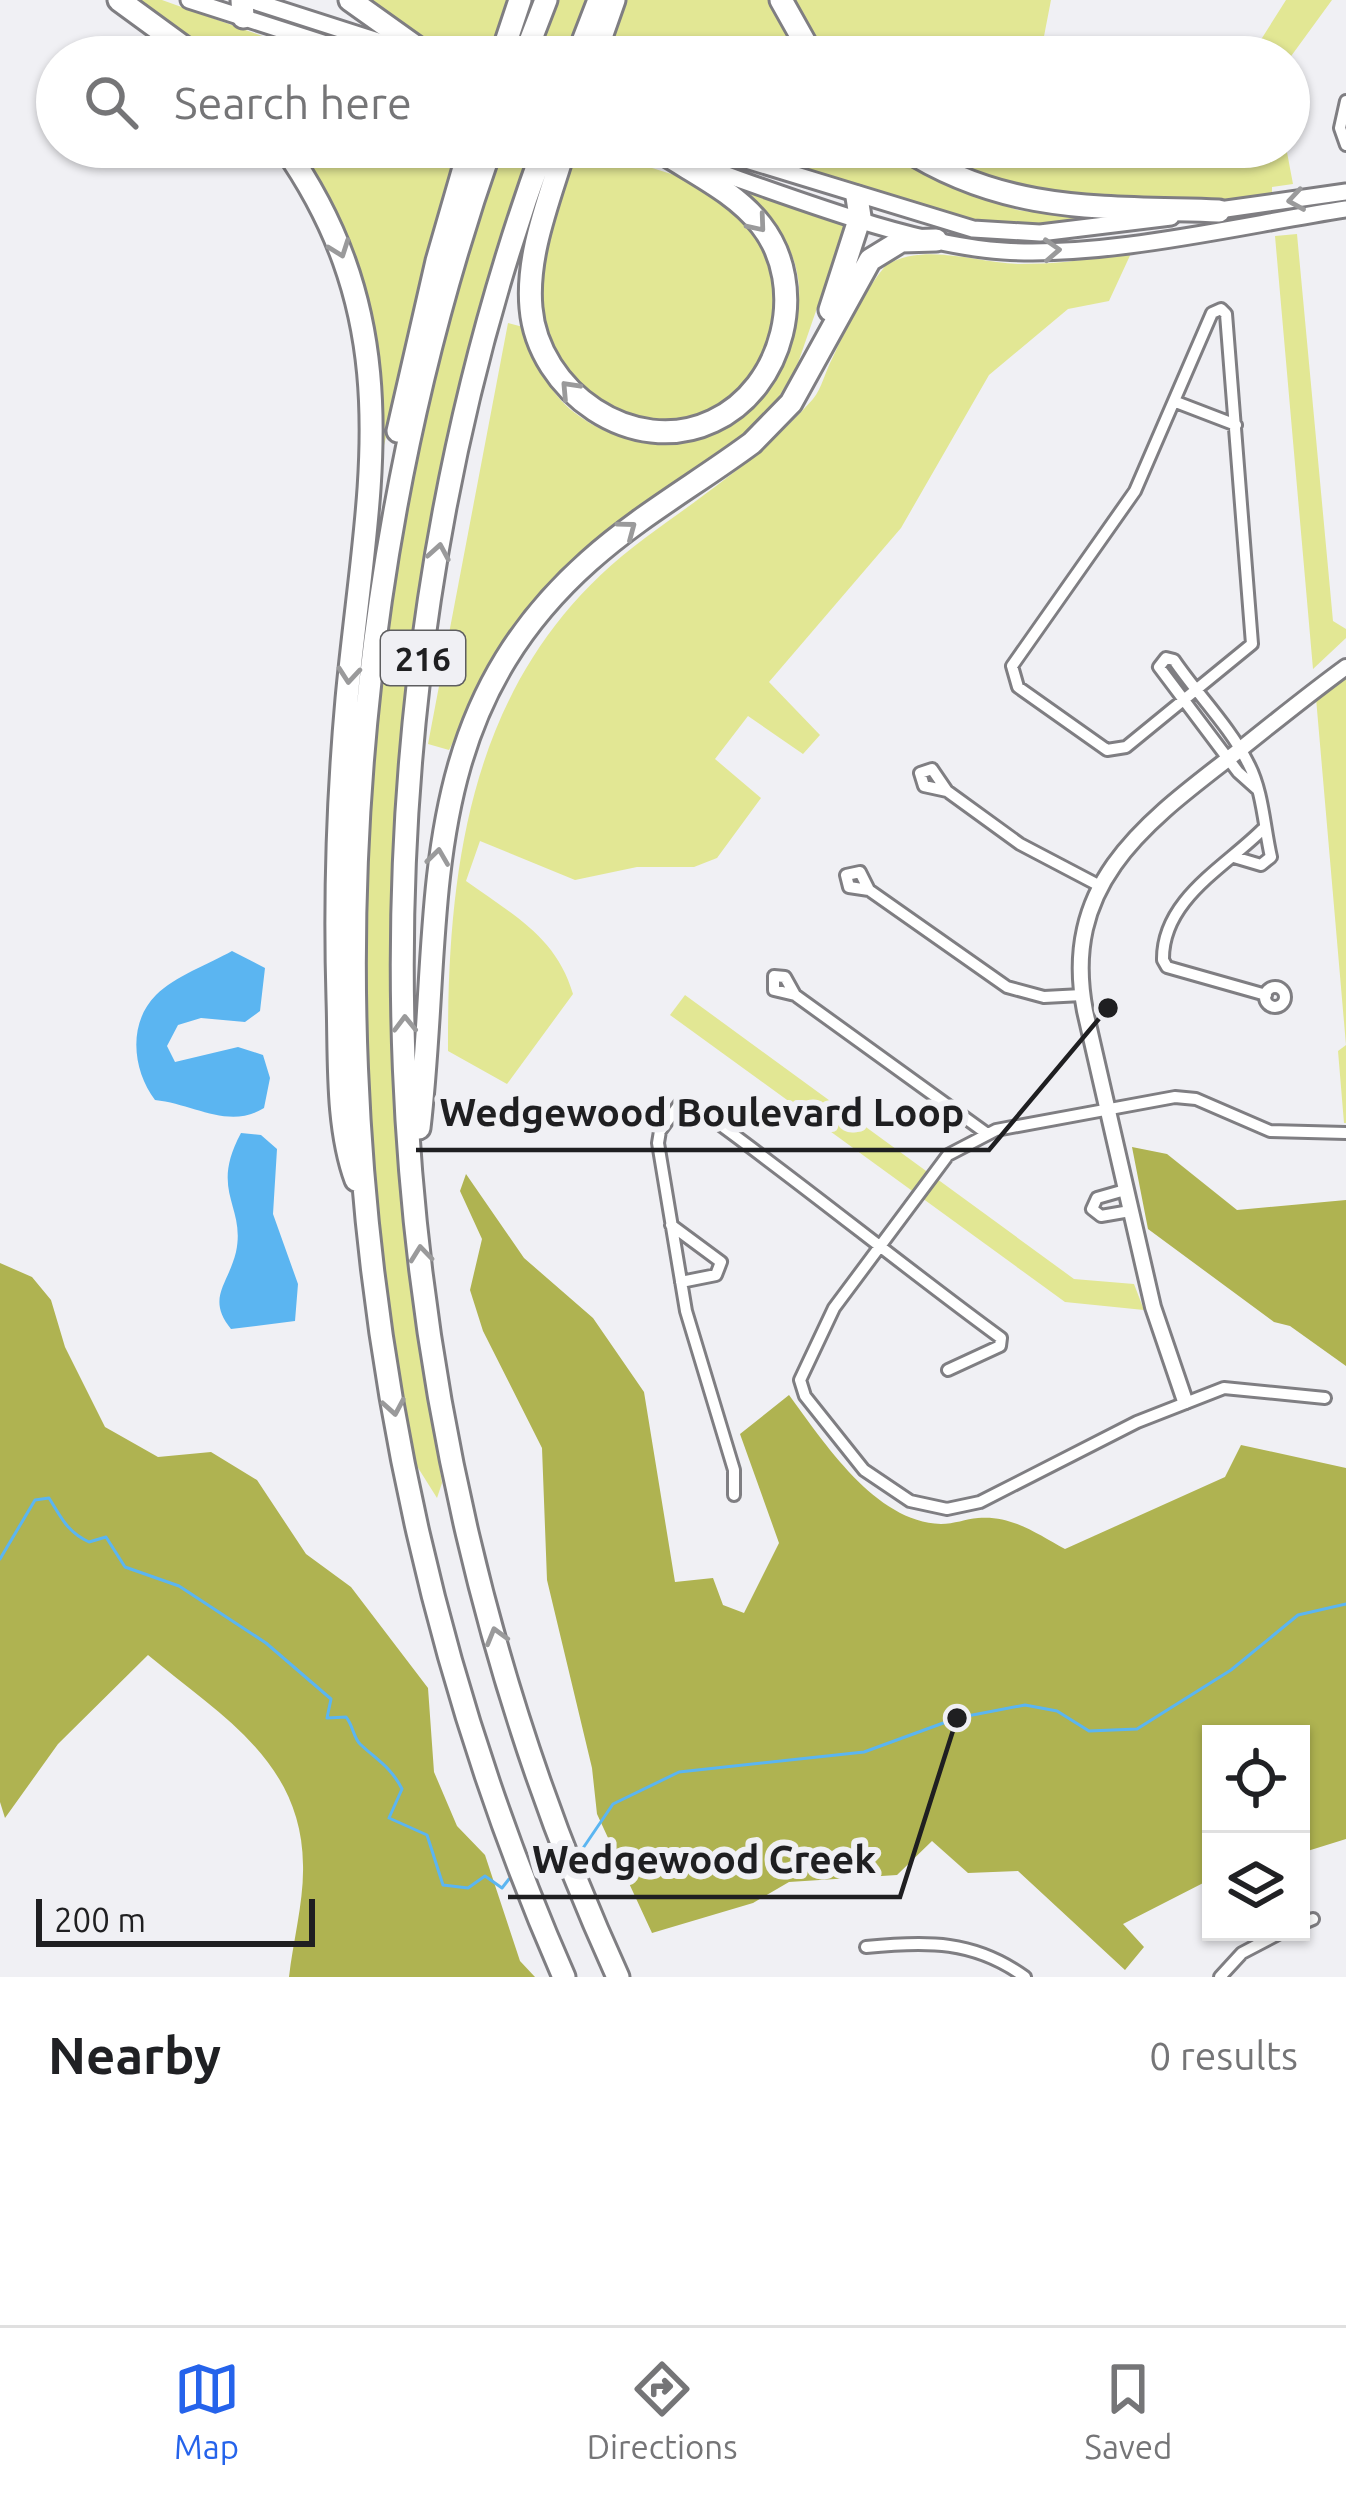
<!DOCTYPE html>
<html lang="en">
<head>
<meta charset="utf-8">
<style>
	:root { --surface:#fff; --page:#f6f6f6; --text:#202124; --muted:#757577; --line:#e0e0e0; --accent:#2563eb }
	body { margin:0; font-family:Ubuntu,sans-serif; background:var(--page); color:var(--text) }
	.controls { position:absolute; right:36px; bottom:36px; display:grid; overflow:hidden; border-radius:0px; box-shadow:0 3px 9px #0004 }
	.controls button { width:108px; height:108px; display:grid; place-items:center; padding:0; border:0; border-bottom:3px solid var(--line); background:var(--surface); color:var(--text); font:60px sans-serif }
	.scale { position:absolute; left:36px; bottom:30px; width:279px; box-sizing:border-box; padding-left:12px; border:6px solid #1f1f21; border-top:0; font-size:33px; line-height:42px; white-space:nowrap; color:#1f1f21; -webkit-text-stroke:9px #f0f0f4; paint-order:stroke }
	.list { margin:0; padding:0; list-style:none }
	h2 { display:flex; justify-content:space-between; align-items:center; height:156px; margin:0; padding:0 48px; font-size:51px }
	h2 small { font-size:39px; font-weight:400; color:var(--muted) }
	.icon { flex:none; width:66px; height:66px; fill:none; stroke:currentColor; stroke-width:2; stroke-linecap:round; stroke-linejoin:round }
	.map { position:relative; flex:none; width:1346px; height:1977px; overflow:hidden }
	.search { position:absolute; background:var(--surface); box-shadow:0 3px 9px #0004; left:36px; right:36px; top:36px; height:132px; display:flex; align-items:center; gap:30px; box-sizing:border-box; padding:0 42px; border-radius:66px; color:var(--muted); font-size:45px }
	.sheet { height:348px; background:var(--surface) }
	nav { display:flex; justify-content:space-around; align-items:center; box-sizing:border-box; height:168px; border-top:3px solid var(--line); background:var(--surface); font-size:33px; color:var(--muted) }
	nav a { display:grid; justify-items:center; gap:6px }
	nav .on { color:var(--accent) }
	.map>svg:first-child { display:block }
	.green { fill:#e2e794 }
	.forest { fill:#afb351 }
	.water { fill:#5bb5f1 }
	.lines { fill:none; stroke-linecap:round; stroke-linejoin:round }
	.stream { stroke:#5bb5f1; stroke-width:3 }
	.minor-casing { stroke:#7f7e82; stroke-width:16 }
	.tertiary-casing { stroke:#7f7e82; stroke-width:20 }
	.secondary-casing { stroke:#7f7e82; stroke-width:21 }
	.motorway-casing { stroke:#7f7e82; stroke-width:27 }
	.minor { stroke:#fff; stroke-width:10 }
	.tertiary { stroke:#fff; stroke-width:14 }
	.secondary { stroke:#fff; stroke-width:15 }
	.motorway { stroke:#fff; stroke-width:21 }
	.oneway { stroke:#9a9a9b }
	.labels { text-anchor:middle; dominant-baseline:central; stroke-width:12; stroke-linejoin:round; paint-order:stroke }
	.shield { fill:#f0f0f4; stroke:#5e5e60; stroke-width:3 }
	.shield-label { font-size:33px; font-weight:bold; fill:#1f1f21 }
	.leader { fill:none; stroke:#1f1f21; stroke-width:4.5 }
	.callout-dot { fill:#1f1f21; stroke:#f0f0f4; stroke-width:4.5 }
	.callout-label { font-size:39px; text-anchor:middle; font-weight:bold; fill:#1f1f21; stroke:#f0f0f4; stroke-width:12; stroke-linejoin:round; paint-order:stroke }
</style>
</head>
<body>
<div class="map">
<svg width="1346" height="1977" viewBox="0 0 1346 1977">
	<rect width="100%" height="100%" fill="#f0f0f4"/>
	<path class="green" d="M130,0H162L321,57H206Z
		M366,0H508L493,57L465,49L462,55L397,25Z
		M558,0H592L568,57H534Z
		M624,0H772L803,57H604Z
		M791,0H1051L1040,57H823Z
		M1286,0H1332L1289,59L1250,57Z
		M294,147H461L383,449L372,321L358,267Z
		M500,147H535L464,387L436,519L394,828L399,947L392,1025L414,1302L442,1483L437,1498L410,1455L375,1215L364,939L373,725L402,519L427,399Z
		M568,147C614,160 676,168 715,195C857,293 722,496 591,397C560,373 545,347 538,307C528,258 557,194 568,147Z
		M728,147H889L966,191L1017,210L1096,220C971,243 846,183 728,147Z
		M919,147H1286L1293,184L1272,187V198L1119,204L1021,193Z
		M739,191L838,217L846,224L797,366L766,419L669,494L493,663L449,750L428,744L508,323L523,327C535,359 547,392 575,413C650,471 755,436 787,350C795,327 802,303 798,278C788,218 754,226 739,191Z
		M1297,234L1333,621L1346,629V638L1313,669L1275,236Z
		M1133,249L1109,301L1068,309L989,375L901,528L769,682L820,735L803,754L748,716L715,759L761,798L717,858L694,867H637L575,880L480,841L466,881C513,915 556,936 573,994L507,1084L448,1051C447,854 474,664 645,538C705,494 763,456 813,399C822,388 825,372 832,359C847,327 864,291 886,265C926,242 976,263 1019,264C1059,264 1095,260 1133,249Z
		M1346,678V1123H1344L1338,1051L1346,1045L1316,698Z
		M685,995L1074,1279L1134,1284L1144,1310L1065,1302L670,1015Z"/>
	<path class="forest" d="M1132,1147L1167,1154L1237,1210L1346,1200V1366L1290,1326L1274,1322L1148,1229Z
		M466,1174L524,1258L593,1318L644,1392L675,1582L713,1578L723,1605L744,1613L779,1543L740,1434L789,1395C824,1442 875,1522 941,1524C954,1524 966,1519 978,1518C1012,1515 1037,1534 1065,1549L1225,1477L1241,1445L1346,1468V1839L1301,1853V1734H1211V1879L1123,1924L1144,1947L1125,1970L1018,1871L968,1873L932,1841L897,1875L789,1882L753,1903L652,1933L597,1814L592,1768L547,1580L542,1448L483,1331L470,1290L482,1239L460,1191Z
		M0,1263L32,1277L51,1300L65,1347L105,1427L158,1457L211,1452L257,1480L306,1554L351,1587L428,1688L434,1772L457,1826L485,1855L520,1961L535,1977H289C293,1941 304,1901 303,1865C302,1761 220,1715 148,1655L58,1744L5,1818L0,1802Z"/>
	<path class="water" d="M232,951L265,968L260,1011L245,1022L201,1018L178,1025L167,1046L175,1062L238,1047L263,1055L270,1078L264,1108C229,1130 194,1104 155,1100C133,1071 127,1024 156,995C175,976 209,964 232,951Z
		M241,1133L261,1135L277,1149L273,1214L298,1284L295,1321L231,1329C206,1298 228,1285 236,1252C246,1205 209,1192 241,1133Z"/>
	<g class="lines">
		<path class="stream" d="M0,1559L35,1500L49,1498C61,1517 67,1532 89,1542L106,1537L125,1567L179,1586L266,1643L331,1699L327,1718L346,1717C353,1725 353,1737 360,1744C377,1760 391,1767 402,1789L389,1818L427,1835L443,1885L468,1888L485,1876L502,1888L509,1879
			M579,1854L613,1804L679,1772L864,1752L957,1718L1025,1705L1057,1711L1089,1731L1137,1729L1231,1670L1298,1615L1346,1604"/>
		<g class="minor-casing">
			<path id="minor" d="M1346,101L1340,128L1346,145
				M1221,309L1226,314L1252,644L1126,747L1107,750L1018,687L1012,666L1135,491L1212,313Z
				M1176,402L1236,425
				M947,791L924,786L920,773L932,769L947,791L1020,844L1100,886
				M1262,830C1225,867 1162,900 1163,960L1167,967L1266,995
				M1234,857L1261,865L1271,857C1264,827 1263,791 1248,763C1230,727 1197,694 1174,660L1166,658L1159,667L1238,772L1257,789
				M869,890L849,887L846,875L860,872L869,890L1007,987L1044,997L1082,995
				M1265 997a10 10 0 1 1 20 0a10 10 0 1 1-20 0Z
				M795,995L774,990V976L785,977L795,995L986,1133
				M1125,1190L1097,1198L1092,1209L1101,1216L1130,1211
				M671,1225L721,1262L716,1275L681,1282
				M1325,1398L1224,1388L1137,1422L980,1502L947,1509L910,1501L864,1470L805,1396L800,1380L834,1308L948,1155L996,1130L1175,1097L1196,1099L1270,1131L1346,1133
				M734,1495V1470L686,1311L658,1143L660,1131L679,1105H693C798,1180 897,1262 1001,1338L1000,1346L948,1370
				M1301,1924L1313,1919
				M866,1947C927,1941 974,1940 1025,1977
				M1220,1977L1242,1953L1282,1932"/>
		</g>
		<g class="tertiary-casing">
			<path id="tertiary" d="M1185,1401L1153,1307L1085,1011C1060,882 1148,821 1237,752C1273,723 1309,694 1346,667"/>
		</g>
		<g class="secondary-casing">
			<path id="secondary" d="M189,0L366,57
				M250,0L418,54
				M645,147C750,180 896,244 1003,251C1107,258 1241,225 1346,209
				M704,147L973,229L1040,233L1171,217
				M1212,211L1346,192"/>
		</g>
		<g class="motorway-casing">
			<path id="motorway" d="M119,0L197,57
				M242,0L243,17
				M350,0L430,57
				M781,0L813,57
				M501,57L520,0
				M524,57L546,0
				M577,57L599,0
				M594,57L614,0
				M284,147C413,330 366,494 347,699C338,799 335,899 338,999C340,1057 336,1125 356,1180
				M491,147C285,735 314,1407 564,1977
				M544,147C331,729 360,1413 618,1977
				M565,147C550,198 526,254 531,308C538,391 633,459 713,421C784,388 809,286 761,225C737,194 698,175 665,154
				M902,147C1005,214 1101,207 1219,211
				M830,310L860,217L857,197
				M398,431L437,261L470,147
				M419,1128C444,916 409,721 589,561C639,516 698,483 752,443L791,403L870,260L901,241L936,240"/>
		</g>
		<use href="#minor" class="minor"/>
		<use href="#tertiary" class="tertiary"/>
		<use href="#secondary" class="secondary"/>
		<use href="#motorway" class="motorway"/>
	</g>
	<defs><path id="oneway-chevron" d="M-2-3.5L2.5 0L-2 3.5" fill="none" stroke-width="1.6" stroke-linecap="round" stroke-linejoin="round" transform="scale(3)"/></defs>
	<g class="oneway">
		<use href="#oneway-chevron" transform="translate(1296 200) rotate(171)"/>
		<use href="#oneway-chevron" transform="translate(758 224) rotate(50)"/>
		<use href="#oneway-chevron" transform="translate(340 249) rotate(70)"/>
		<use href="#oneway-chevron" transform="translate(1052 250) rotate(-3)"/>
		<use href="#oneway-chevron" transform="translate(569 389) rotate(-133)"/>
		<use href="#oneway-chevron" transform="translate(628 529) rotate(-37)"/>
		<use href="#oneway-chevron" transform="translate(439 552) rotate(-80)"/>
		<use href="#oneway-chevron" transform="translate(349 675) rotate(95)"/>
		<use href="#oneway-chevron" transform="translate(438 857) rotate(-82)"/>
		<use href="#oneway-chevron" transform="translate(405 1024) rotate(-91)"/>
		<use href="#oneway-chevron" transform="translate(421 1254) rotate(-96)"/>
		<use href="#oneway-chevron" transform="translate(394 1407) rotate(80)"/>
		<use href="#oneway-chevron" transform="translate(496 1636) rotate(-106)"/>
	</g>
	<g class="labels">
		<rect class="shield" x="381" y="631" width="84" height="54" rx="9"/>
		<g class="shield-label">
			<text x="423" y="658">216</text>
		</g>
	</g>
	<path class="leader" d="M1108 1008L989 1150H416M957 1718L900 1897H508"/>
	<g class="callout-dot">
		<circle cx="1108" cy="1008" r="12"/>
		<circle cx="957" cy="1718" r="12"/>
	</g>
	<g class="callout-label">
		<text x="702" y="1126">Wedgewood Boulevard Loop</text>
		<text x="704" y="1873">Wedgewood Creek</text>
	</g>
</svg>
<div class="controls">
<button><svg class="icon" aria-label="locate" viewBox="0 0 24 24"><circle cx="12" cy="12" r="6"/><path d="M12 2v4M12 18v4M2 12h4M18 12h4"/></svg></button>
<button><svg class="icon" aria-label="layers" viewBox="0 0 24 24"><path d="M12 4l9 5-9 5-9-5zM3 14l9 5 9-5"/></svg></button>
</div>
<div class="scale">200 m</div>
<div class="search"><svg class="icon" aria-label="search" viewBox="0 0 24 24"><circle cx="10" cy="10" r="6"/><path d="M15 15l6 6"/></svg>Search here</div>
</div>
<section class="sheet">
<h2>Nearby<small>0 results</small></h2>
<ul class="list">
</ul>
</section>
<nav>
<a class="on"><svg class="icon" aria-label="map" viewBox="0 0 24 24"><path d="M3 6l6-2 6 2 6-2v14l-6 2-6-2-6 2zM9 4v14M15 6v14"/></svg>Map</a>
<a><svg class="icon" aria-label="directions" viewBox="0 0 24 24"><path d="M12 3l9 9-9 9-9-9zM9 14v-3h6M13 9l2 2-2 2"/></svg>Directions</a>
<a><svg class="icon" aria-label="saved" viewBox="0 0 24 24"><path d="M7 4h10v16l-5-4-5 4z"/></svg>Saved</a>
</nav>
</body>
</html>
